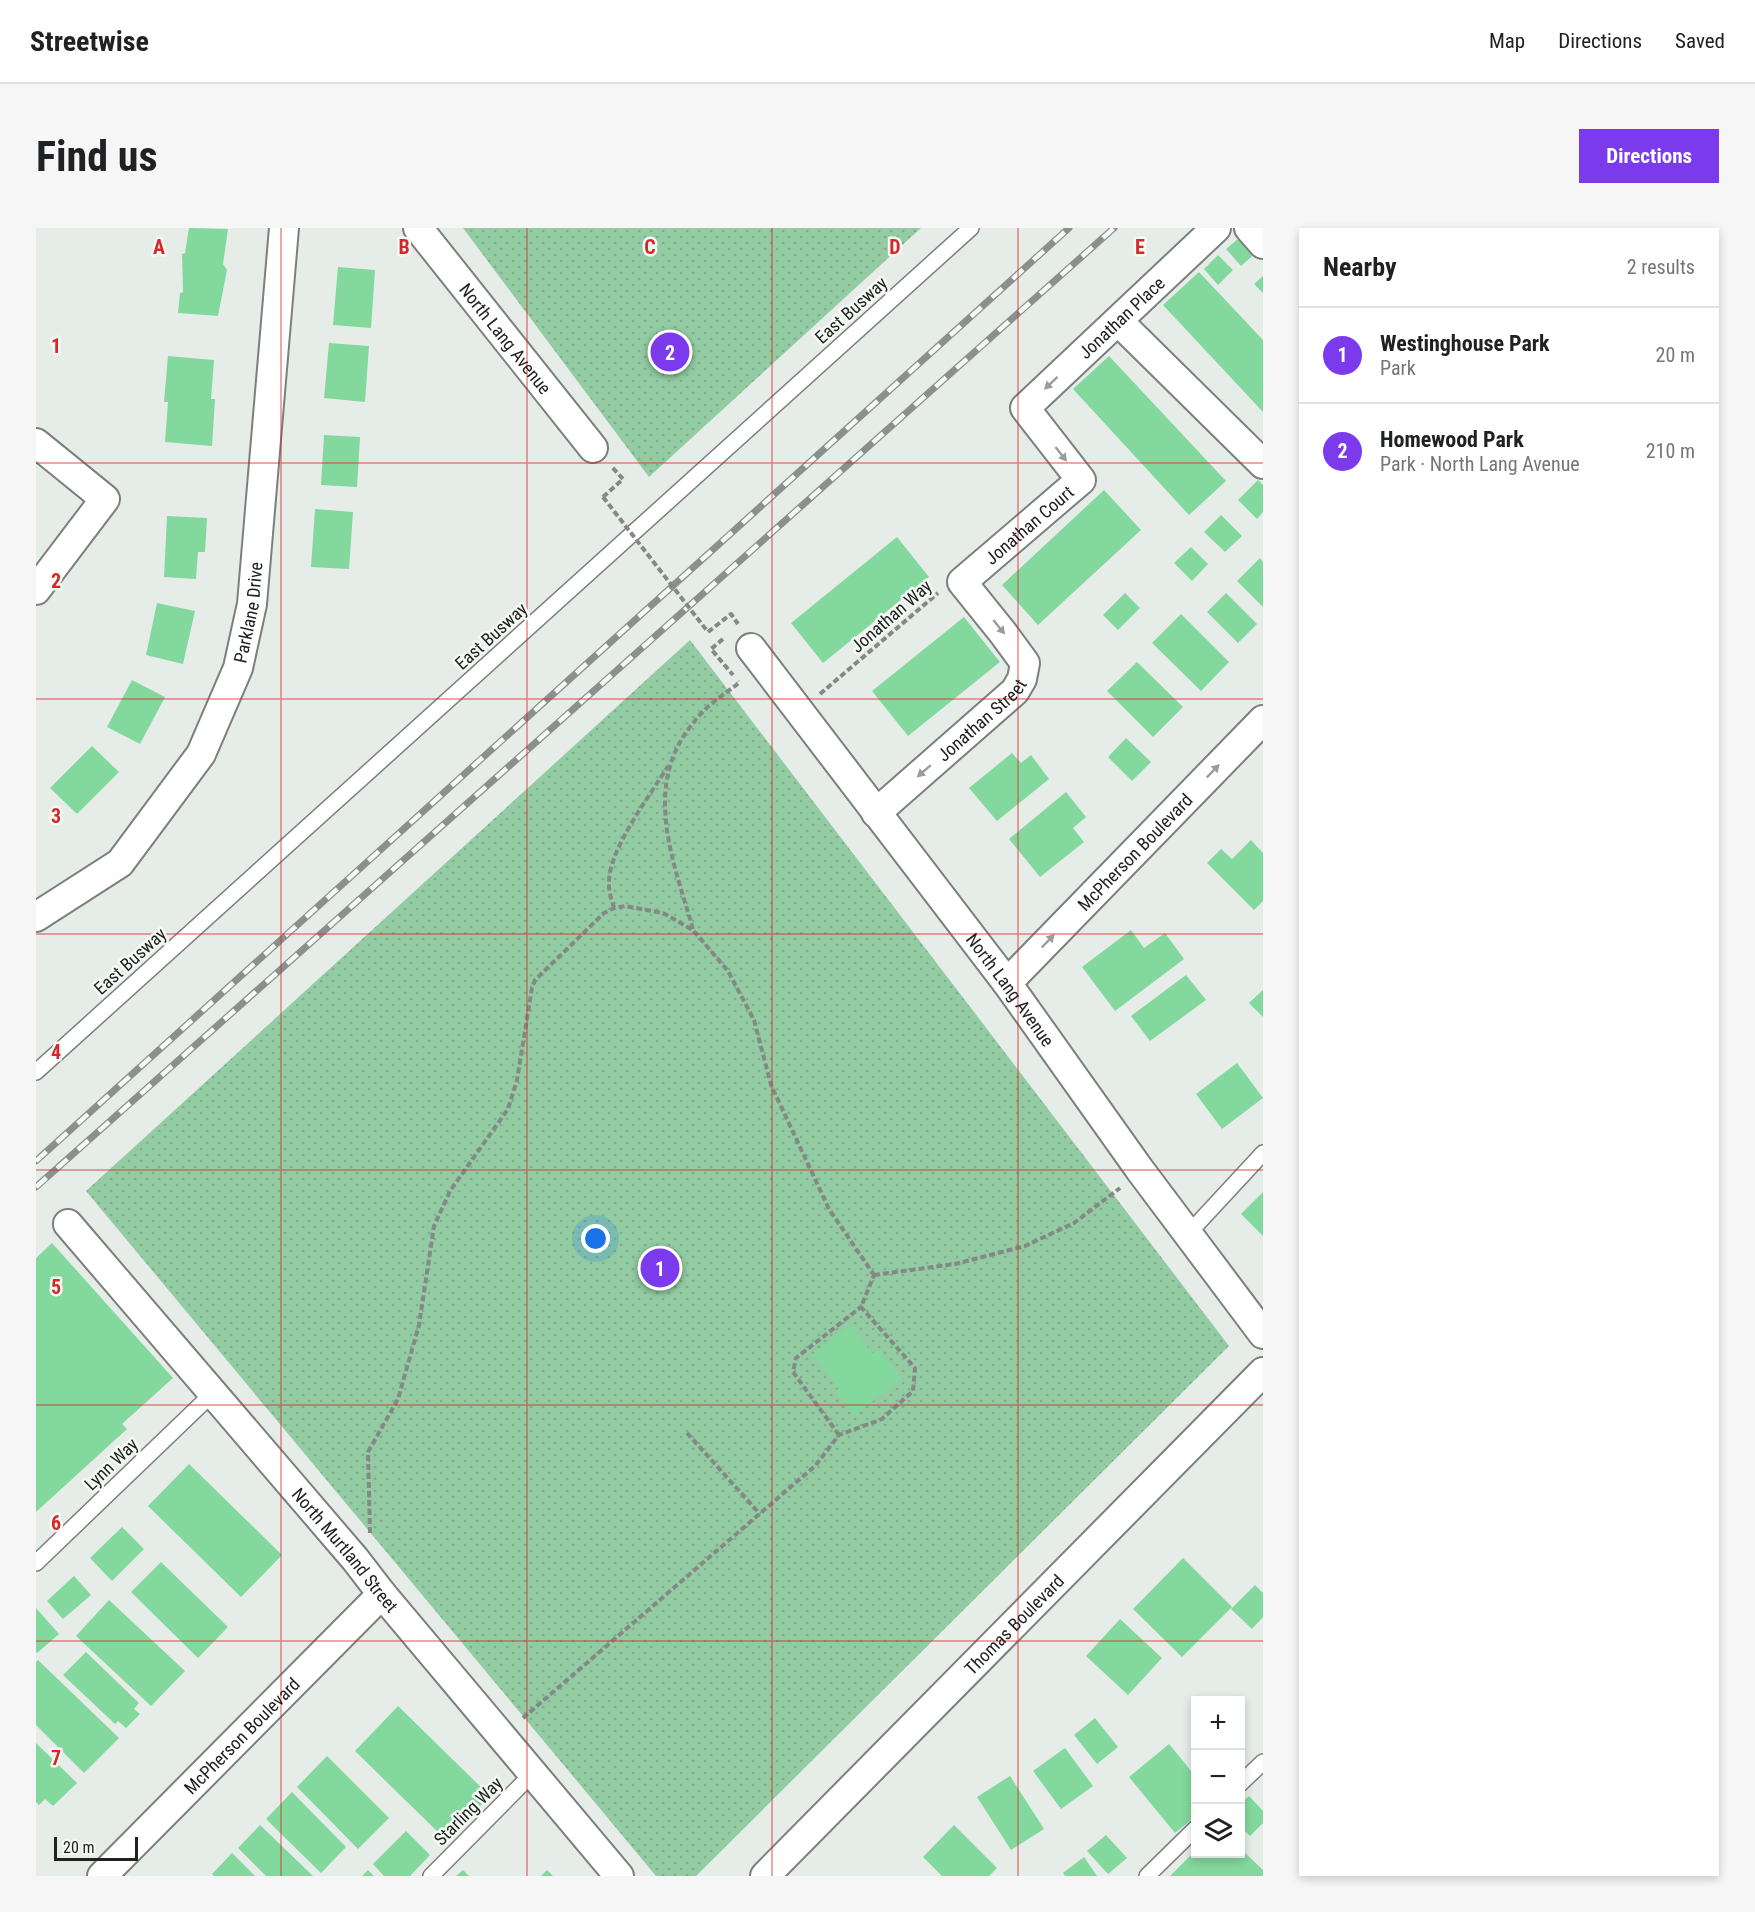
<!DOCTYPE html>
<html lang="en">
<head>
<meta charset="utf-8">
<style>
	:root { --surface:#fff; --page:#f6f6f6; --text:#202124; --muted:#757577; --line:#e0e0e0; --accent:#7c3aed }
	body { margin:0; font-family:"Roboto Condensed",sans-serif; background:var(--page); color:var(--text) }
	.controls { position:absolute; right:18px; bottom:18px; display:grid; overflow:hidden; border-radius:0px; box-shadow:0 3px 9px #0003 }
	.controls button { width:54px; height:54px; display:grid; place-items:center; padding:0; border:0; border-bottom:2px solid var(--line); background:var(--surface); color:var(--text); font:30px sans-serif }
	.scale { position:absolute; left:18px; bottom:15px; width:84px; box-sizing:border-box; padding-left:6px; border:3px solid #202220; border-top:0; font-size:16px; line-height:21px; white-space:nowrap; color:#202220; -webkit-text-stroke:4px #f4f9f5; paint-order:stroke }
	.you { position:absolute; left:560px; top:1011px; width:21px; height:21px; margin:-15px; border:4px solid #fff; border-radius:50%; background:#1a73e8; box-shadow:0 0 0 9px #1a73e833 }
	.badge { display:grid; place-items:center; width:39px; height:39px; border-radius:50%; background:var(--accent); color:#fff; font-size:20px; font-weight:700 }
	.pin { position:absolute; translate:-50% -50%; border:3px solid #fff; box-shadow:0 2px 6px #0006 }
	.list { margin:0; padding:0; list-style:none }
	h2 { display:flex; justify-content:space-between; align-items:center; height:78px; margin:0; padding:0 24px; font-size:26px }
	h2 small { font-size:20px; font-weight:400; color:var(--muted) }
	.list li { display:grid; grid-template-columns:39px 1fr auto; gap:18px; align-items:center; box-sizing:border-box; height:96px; padding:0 24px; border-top:2px solid var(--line) }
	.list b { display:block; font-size:22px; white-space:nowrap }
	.list p { margin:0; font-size:20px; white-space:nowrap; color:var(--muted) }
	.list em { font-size:20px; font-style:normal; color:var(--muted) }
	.icon { flex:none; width:33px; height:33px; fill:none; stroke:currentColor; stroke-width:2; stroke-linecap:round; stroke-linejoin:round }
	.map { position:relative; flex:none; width:1227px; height:1648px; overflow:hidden; border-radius:0px }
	header { display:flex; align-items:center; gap:36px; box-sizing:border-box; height:84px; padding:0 30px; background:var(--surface); border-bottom:2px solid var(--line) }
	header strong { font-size:28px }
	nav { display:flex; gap:33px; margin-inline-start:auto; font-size:21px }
	.intro { display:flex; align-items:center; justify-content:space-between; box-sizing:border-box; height:144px; padding:0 36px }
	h1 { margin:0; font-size:42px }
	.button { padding:15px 27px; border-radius:0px; background:var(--accent); color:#fff; font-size:21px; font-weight:700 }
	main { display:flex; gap:36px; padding:0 36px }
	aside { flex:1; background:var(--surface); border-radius:0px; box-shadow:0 3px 9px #0003 }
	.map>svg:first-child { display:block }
	.park { fill:url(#park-dots) }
	.building { fill:#83d99d }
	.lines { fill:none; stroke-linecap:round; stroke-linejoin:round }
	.lane-casing { stroke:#7b807c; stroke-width:18 }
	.street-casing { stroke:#7b807c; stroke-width:32 }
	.path { stroke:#858986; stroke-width:4; stroke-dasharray:6 3; stroke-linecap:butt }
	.lane { stroke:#fff; stroke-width:15 }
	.street { stroke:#fff; stroke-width:28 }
	.rail-casing { stroke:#8c908d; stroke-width:7 }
	.rail { stroke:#f4f9f5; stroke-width:4.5; stroke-dasharray:14; stroke-linecap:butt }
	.path-bridge { stroke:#858986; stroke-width:4; stroke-dasharray:6 3; stroke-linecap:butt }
	.oneway { fill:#9b9c9b }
	.grid { fill:none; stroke:#d62828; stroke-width:1.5; stroke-opacity:0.55 }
	.labels { text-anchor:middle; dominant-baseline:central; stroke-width:5; stroke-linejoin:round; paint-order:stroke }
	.street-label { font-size:18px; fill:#202220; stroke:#f4f9f5 }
	.grid-label { font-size:20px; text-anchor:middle; font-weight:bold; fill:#d62828; stroke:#f4f9f5; stroke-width:5; stroke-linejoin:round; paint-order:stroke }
</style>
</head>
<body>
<header>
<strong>Streetwise</strong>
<nav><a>Map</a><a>Directions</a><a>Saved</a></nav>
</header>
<div class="intro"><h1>Find us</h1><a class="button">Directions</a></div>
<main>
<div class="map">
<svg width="1227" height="1648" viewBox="0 0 1227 1648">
	<defs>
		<pattern id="park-dots" width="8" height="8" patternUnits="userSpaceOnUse" patternTransform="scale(1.5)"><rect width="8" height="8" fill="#93cca3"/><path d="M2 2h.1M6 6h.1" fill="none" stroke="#7eaf8c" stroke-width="1.8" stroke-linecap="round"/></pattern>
	</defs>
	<rect width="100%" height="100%" fill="#e6ece8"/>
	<path class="park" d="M427,0H885L613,249Z
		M654,412L1193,1118L660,1648H620L50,963Z"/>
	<path class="building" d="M153,0L192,1L187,36L191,42L182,88L142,85L144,65L147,64L146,26L149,25Z
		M1208,6L1223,22L1205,38L1190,21Z
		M1182,27L1197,42L1182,57L1168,41Z
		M302,39L339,42L335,100L297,97Z
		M1163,44L1227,112V184L1127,77Z
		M1227,48V65L1218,56Z
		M293,115L333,118L329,174L288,170Z
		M132,128L178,132L175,171H179L176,218L129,214L132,174H128Z
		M1073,128L1190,253L1153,287L1037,161Z
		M288,207L324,209L321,259L285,257Z
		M1222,252L1227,257V284L1221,291L1202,272Z
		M1068,262L1105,302L1002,397L966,357Z
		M279,281L317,284L313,341L275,339Z
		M1185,287L1206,308L1189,324L1168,304Z
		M131,288L171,290L169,324H162L160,351L128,349Z
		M861,309L893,349L787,435L755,395Z
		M1155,319L1172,336L1156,353L1138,335Z
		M1224,330L1227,334V379L1201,353Z
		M1089,365L1104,380L1082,402L1067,387Z
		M1190,365L1221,396L1202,415L1171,384Z
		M121,375L159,383L147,436L110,427Z
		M1145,386L1193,434L1165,463L1116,415Z
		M928,389L964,434L872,508L836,463Z
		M1101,434L1147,479L1117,509L1071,463Z
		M96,452L129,469L104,516L71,499Z
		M1090,510L1115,534L1096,553L1072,529Z
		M56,518L83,544L41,586L14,560Z
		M976,525L985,535L995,527L1013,551L961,593L933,560Z
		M1030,564L1050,589L1037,600L1048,614L1004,649L973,611Z
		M1215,612L1227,625V673L1218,682L1171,635L1185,621L1196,631Z
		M1095,702L1108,720L1129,705L1148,731L1079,783L1046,739Z
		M1150,747L1170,772L1114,813L1095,788Z
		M1227,762V789L1213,775Z
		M1201,835L1227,870L1186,901L1160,866Z
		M1227,964V1008L1205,986Z
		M16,1015L137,1150L86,1196L91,1201L0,1284V1030Z
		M815,1097L836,1125L843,1121L866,1151L818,1187L799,1163L803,1160L777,1126Z
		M153,1236L246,1327L205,1369L112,1278Z
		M86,1299L108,1321L76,1353L54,1330Z
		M1147,1330L1196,1379L1146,1429L1097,1381Z
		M125,1334L192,1399L162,1430L95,1364Z
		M38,1348L55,1367L27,1391L11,1373Z
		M1219,1357L1227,1365V1389L1216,1401L1195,1381Z
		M73,1372L149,1443L115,1478L40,1408Z
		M0,1380L23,1406L1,1425L0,1424Z
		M1084,1391L1126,1430L1092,1467L1050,1428Z
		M50,1424L103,1475L98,1481L104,1486L90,1500L82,1493L79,1496L27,1447Z
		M2,1432L83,1510L48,1545L0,1497V1434Z
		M362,1478L454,1568L410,1612L319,1523Z
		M1059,1490L1082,1519L1061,1536L1038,1507Z
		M0,1515L41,1555L17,1578L9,1571L3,1577L0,1574Z
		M1133,1516L1160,1549V1588L1139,1605L1093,1549Z
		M1029,1520L1057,1558L1025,1581L997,1543Z
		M291,1528L353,1590L322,1621L261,1559Z
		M974,1548L1008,1601L975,1622L941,1569Z
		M256,1564L310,1619L285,1645L230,1591Z
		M1213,1568L1227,1583V1595L1214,1608L1204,1598V1576Z
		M224,1597L277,1648H230L202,1620Z
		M918,1597L961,1640L953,1648H906L887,1629Z
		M370,1603L394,1627L374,1648H348L337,1636Z
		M1070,1607L1091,1630L1072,1646L1051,1623Z
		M1204,1620L1227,1642V1648H1134L1160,1622V1626H1204Z
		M196,1625L219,1648H178L176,1646Z
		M1048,1629L1061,1648H1029L1027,1645Z
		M332,1642L338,1648H326Z
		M427,1642L433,1648H420Z
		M511,1642L517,1648H505Z"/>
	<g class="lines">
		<g class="lane-casing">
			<path id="lane" d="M0,844L935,0
				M1152,1006L1227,925
				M0,1335L176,1166
				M1204,1556L1227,1534
				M395,1648L497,1545
				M1111,1648L1160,1600"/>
		</g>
		<g class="street-casing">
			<g id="street">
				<path id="s1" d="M382,0L557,220"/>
				<path d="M1213,0L1227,16"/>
				<path d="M1082,93L1227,236"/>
				<path d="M0,215L69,271L0,362"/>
				<path id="s2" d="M715,420L971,755L1104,942L1227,1106"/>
				<path id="s3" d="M840,585L979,463L986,451L989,435L967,405L926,354L1045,252L989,180L1180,0"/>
				<path id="s4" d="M0,689L84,635L165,526L202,440L216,376L248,0"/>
				<path id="s5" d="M971,755L1227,492"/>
				<path id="s6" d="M32,996L319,1331L346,1366L583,1648"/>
				<path id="s7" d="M66,1648L346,1366"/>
				<path id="s8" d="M729,1648L1227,1144"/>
			</g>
		</g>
		<path class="path" d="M567,269L587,251L576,239
			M672,404L695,386L702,396
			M687,411L675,421L697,447
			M784,466L902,365
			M578,680C576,673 573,665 573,657C571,623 614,568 632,538
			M657,701C637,632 605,557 658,494C670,478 688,466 703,455L702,453
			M838,1047L919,1036L989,1018L1038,995L1084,960
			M651,1205L724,1286
			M803,1207L757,1144L760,1130L825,1079
			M334,1305L332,1224L362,1171L383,1097L398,998L414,963L472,881L481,852L496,760L499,752L568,685L578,680L589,678L627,685L657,702L692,743L718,792L735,857L793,981L838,1047
			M487,1490L779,1238L803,1207L846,1191L877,1163L879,1140L825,1079L838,1047"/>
		<use href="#lane" class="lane"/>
		<use href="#street" class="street"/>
		<g class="rail-casing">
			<path id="rail" d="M0,933L1033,0
				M0,959L1078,0"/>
		</g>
		<use href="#rail" class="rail"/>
		<path class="path-bridge" d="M567,269L672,404"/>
	</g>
	<defs><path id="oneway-solid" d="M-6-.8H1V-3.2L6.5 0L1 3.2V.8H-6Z" transform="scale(1.5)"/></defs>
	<g class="oneway">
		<use href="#oneway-solid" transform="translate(1015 155) rotate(137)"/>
		<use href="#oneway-solid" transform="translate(1025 226) rotate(52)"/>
		<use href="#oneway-solid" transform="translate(963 399) rotate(51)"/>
		<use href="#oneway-solid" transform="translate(888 543) rotate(139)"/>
		<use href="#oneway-solid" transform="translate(1177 543) rotate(-46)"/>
		<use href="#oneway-solid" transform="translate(1012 713) rotate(-46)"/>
	</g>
	<path class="grid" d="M245,0V1648M491,0V1648M736,0V1648M982,0V1648M0,235H1227M0,471H1227M0,706H1227M0,942H1227M0,1177H1227M0,1413H1227"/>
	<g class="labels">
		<g class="street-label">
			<text transform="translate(815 82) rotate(-42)">East Busway</text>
			<text stroke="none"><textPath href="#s3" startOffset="698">Jonathan Place</textPath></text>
			<text stroke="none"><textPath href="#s1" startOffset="141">North Lang Avenue</textPath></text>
			<text stroke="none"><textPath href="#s3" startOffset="406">Jonathan Court</textPath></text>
			<text stroke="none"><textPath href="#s4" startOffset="386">Parklane Drive</textPath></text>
			<text transform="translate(855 388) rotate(-41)">Jonathan Way</text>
			<text transform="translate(455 408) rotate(-42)">East Busway</text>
			<text stroke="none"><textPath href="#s3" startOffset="141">Jonathan Street</textPath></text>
			<text stroke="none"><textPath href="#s5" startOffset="183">McPherson Boulevard</textPath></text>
			<text transform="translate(94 733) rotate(-42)">East Busway</text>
			<text stroke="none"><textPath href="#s2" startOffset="429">North Lang Avenue</textPath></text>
			<text transform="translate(75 1236) rotate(-44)">Lynn Way</text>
			<text stroke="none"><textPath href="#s6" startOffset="428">North Murtland Street</textPath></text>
			<text stroke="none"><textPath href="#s8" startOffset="354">Thomas Boulevard</textPath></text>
			<text stroke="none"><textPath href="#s7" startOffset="198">McPherson Boulevard</textPath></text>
			<text transform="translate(432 1583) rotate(-45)">Starling Way</text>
		</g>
	</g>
	<g class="grid-label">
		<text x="123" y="26">A</text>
		<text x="368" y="26">B</text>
		<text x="614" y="26">C</text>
		<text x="859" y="26">D</text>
		<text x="1104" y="26">E</text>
		<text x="20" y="125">1</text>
		<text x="20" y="360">2</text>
		<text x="20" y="595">3</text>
		<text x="20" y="831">4</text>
		<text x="20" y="1066">5</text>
		<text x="20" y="1302">6</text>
		<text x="20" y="1537">7</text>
	</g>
</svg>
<div class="controls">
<button>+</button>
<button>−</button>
<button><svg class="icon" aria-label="layers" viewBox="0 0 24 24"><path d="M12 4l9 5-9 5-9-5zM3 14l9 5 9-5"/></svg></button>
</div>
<div class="scale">20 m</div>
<div class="you"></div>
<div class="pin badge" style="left:624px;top:1040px">1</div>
<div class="pin badge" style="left:634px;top:124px">2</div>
</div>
<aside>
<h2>Nearby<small>2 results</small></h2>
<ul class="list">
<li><span class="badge">1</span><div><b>Westinghouse Park</b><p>Park</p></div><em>20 m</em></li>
<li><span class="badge">2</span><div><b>Homewood Park</b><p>Park · North Lang Avenue</p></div><em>210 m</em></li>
</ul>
</aside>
</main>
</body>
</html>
